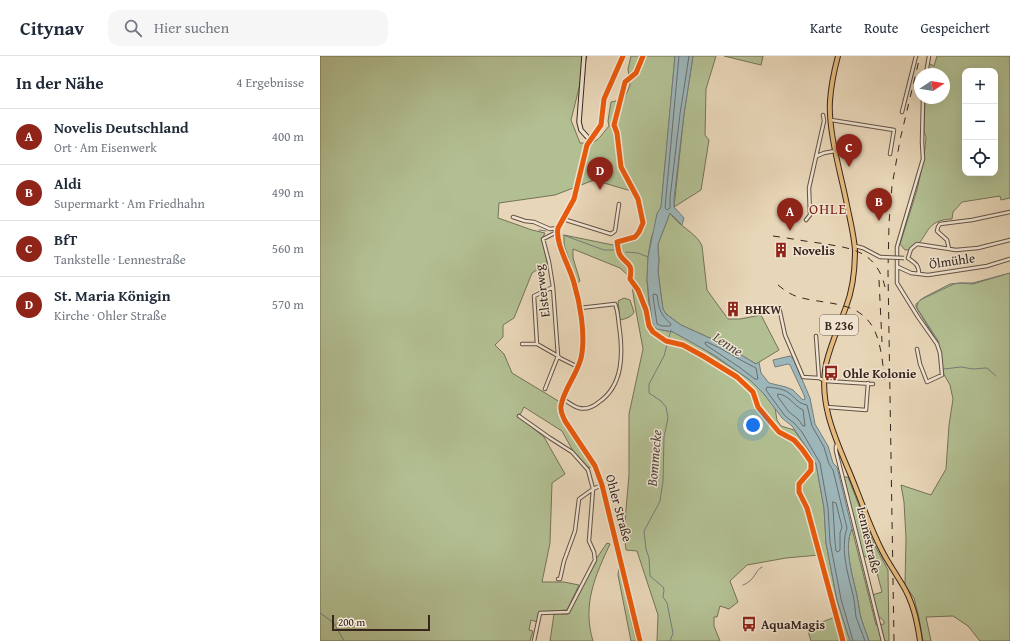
<!DOCTYPE html>
<html lang="de">
<head>
<meta charset="utf-8">
<style>
	:root { --surface:#fff; --page:#f6f6f7; --text:#1f2937; --muted:#747a83; --line:#e0e1e3; --accent:#8f2418 }
	body { margin:0; font-family:"Gentium Book Plus",serif; background:var(--page); color:var(--text) }
	.controls { position:absolute; right:12px; top:12px; display:grid; overflow:hidden; border-radius:8px; box-shadow:0 4px 16px #0002 }
	.controls button { width:36px; height:36px; display:grid; place-items:center; padding:0; border:0; border-bottom:1px solid var(--line); background:var(--surface); color:var(--text); font:20px sans-serif }
	.compass { position:absolute; left:594px; top:12px; width:36px; height:36px; border-radius:50%; background:var(--surface); box-shadow:0 4px 16px #0002; rotate:78deg }
	.scale { position:absolute; left:12px; bottom:10px; width:98px; box-sizing:border-box; padding-left:4px; border:2px solid #37251e; border-top:0; font-size:11px; line-height:14px; white-space:nowrap; color:#37251e; -webkit-text-stroke:3px #f0e4d1; paint-order:stroke }
	.you { position:absolute; left:433px; top:369px; width:14px; height:14px; margin:-10px; border:3px solid #fff; border-radius:50%; background:#1a73e8; box-shadow:0 0 0 6px #1a73e833 }
	.badge { display:grid; place-items:center; width:26px; height:26px; border-radius:50%; background:var(--accent); color:#fff; font-size:13px; font-weight:700 }
	.pin { position:absolute; translate:-50% -33px; filter:drop-shadow(0 1px 2px #0008) }
	.pin::after { content:''; position:absolute; top:21px; width:14px; height:12px; background:inherit; clip-path:polygon(0 0,100% 0,50% 100%) }
	.list { margin:0; padding:0; list-style:none }
	h2 { display:flex; justify-content:space-between; align-items:center; height:52px; margin:0; padding:0 16px; font-size:17px }
	h2 small { font-size:13px; font-weight:400; color:var(--muted) }
	.list li { display:grid; grid-template-columns:26px 1fr auto; gap:12px; align-items:center; box-sizing:border-box; height:56px; padding:0 16px; border-top:1px solid var(--line) }
	.list b { display:block; font-size:15px; white-space:nowrap }
	.list p { margin:0; font-size:13px; white-space:nowrap; color:var(--muted) }
	.list em { font-size:13px; font-style:normal; color:var(--muted) }
	.icon { flex:none; width:22px; height:22px; fill:none; stroke:currentColor; stroke-width:2; stroke-linecap:round; stroke-linejoin:round }
	.map { position:relative; flex:none; width:690px; height:585px; overflow:hidden }
	header { display:flex; align-items:center; gap:24px; box-sizing:border-box; height:56px; padding:0 20px; background:var(--surface); border-bottom:1px solid var(--line) }
	header strong { font-size:19px }
	nav { display:flex; gap:22px; margin-inline-start:auto; font-size:14px }
	.search { width:280px; height:36px; background:var(--page); display:flex; align-items:center; gap:10px; box-sizing:border-box; padding:0 14px; border-radius:12px; color:var(--muted); font-size:15px }
	main { display:flex }
	aside { flex:1; background:var(--surface) }
	.map>svg:first-child { display:block }
	.green { fill:#b2bf92; stroke:#747258; fill-rule:evenodd }
	.water { fill:#9cb6ba; stroke:#747c7c }
	.lines { fill:none; stroke-linecap:round; stroke-linejoin:round }
	.shore { stroke:#6a6e6c; stroke-width:1 }
	.stream { stroke:#747c7c; stroke-width:1 }
	.street-casing { stroke:#635144; stroke-width:4.5 }
	.secondary-casing { stroke:#37251e; stroke-width:5.5 }
	.primary-casing { stroke:#37251e; stroke-width:6 }
	.street { stroke:#f0e4d1; stroke-width:2.5 }
	.secondary { stroke:#f0e4d1; stroke-width:3.5 }
	.primary { stroke:#e4bb7c; stroke-width:4 }
	.rail { stroke:#37251e; stroke-width:1; stroke-dasharray:7 7; stroke-linecap:butt }
	.street-bridge-casing { stroke:#635144; stroke-width:4.5; stroke-linecap:butt }
	.primary-bridge-casing { stroke:#37251e; stroke-width:6; stroke-linecap:butt }
	.street-bridge { stroke:#f0e4d1; stroke-width:2.5 }
	.primary-bridge { stroke:#e4bb7c; stroke-width:4 }
	.cycleway-casing { stroke:#f0e4d1; stroke-width:8 }
	.cycleway { stroke:#e8590c; stroke-width:5 }
	.labels { text-anchor:middle; dominant-baseline:central; stroke-width:3; stroke-linejoin:round; paint-order:stroke }
	.shield { fill:#f0e4d1; stroke:#6e5e54; stroke-width:1 }
	.shield-label { font-size:12px; font-weight:bold; fill:#37251e }
	.poi-label { font-size:13px; font-weight:bold; fill:#37251e; stroke:#f0e4d1; text-anchor:start }
	.street-label { font-size:13px; fill:#37251e; stroke:#f0e4d1 }
	.water-label { font-size:14px; font-style:italic; fill:#504945; stroke:#f0e4d1 }
	.quarter-label { font-size:15px; letter-spacing:1px; fill:#7a1f14; stroke:#f0e4d1 }
</style>
</head>
<body>
<header>
<strong>Citynav</strong>
<div class="search"><svg class="icon" aria-label="search" viewBox="0 0 24 24"><circle cx="10" cy="10" r="6"/><path d="M15 15l6 6"/></svg>Hier suchen</div>
<nav><a>Karte</a><a>Route</a><a>Gespeichert</a></nav>
</header>
<main>
<aside>
<h2>In der Nähe<small>4 Ergebnisse</small></h2>
<ul class="list">
<li><span class="badge">A</span><div><b>Novelis Deutschland</b><p>Ort · Am Eisenwerk</p></div><em>400 m</em></li>
<li><span class="badge">B</span><div><b>Aldi</b><p>Supermarkt · Am Friedhahn</p></div><em>490 m</em></li>
<li><span class="badge">C</span><div><b>BfT</b><p>Tankstelle · Lennestraße</p></div><em>560 m</em></li>
<li><span class="badge">D</span><div><b>St. Maria Königin</b><p>Kirche · Ohler Straße</p></div><em>570 m</em></li>
</ul>
</aside>
<div class="map">
<svg width="690" height="585" viewBox="0 0 690 585">
	<rect width="100%" height="100%" fill="#e8d6b8"/>
	<filter id="stains"><feTurbulence type="fractalNoise" baseFrequency=".005" numOctaves="4"/><feColorMatrix values="0 0 0 0 .2 0 0 0 0 .09 0 0 0 0 .02 0 0 0 .5 -.17"/></filter>
	<radialGradient id="worn" r=".72"><stop offset=".6" stop-color="#630" stop-opacity="0"/><stop offset="1" stop-color="#630" stop-opacity=".3"/></radialGradient>
	<path class="green" d="M0,0H267L251,64L260,87C278,88 278,83 289,70L288,65L291,46L304,43L310,29L308,13L311,0H355L341,152L337,158L335,171L331,183L328,201L327,224L329,248L342,274L353,276L376,288L430,324L444,338L455,352L457,364L461,370L474,374L489,395L496,408L504,452L506,487L517,544L530,585H524L489,460L488,461L499,499L466,502L427,509L410,525L418,546L409,553L400,550L397,561H394V570L400,585H337L338,559L317,495L306,494L304,477L309,419V358L323,293L314,244L311,222L300,212L253,193V202L260,225L257,227L244,189V179L293,189L314,183L322,164L317,145L311,135L274,124L235,139L179,147L178,162L212,174L225,177L222,183L228,210H223L212,217L194,262L183,269V281L175,289L184,298L192,317L240,346V357L273,409L269,412L253,395L242,375L204,351L199,361L224,381L245,418L232,427L230,487L222,526H244L259,529L247,554L219,556L217,566L211,564L209,574L213,575L210,585H0Z
		M373,0H396L386,33L385,79L389,84L381,134L354,151L364,58Z
		M404,0H443L441,9Z
		M617,0H690V142L681,144L680,140L642,146L633,156L632,163C604,164 610,180 592,194H585L580,188L597,134L604,102L606,81L604,76L605,42H624V18H607L608,7L614,10ZM645,15H675V117H645Z
		M350,157C357,169 378,178 382,190L387,234L408,263H420L441,259L459,294L436,308L401,287L361,269L346,258L343,253L341,239L338,215L339,203L338,194V188Z
		M690,217V585H660L648,570L633,560L606,561L611,585H603L599,562L594,542L585,529L586,482L584,446L581,429L611,439L626,413L629,369L633,343L630,329L623,317L618,287L596,251V248L603,242L630,228L640,227H653Z
		M304,242L310,244L314,256C312,261 305,263 300,264L298,245Z
		M524,421H528L554,488L568,514L569,585H549C546,576 542,567 540,558C539,552 538,546 537,540C533,521 523,491 532,473L556,569L564,568V565L558,560L552,539L562,536L554,505L542,499Z
		M287,487L290,488C275,520 262,549 273,585H230L234,558H248L249,556L276,503Z
		M299,511L316,585H311L298,519Z
		M515,561L522,585H491L487,572Z"/>
	<path class="water" d="M355,0H373L364,58L354,142V151L364,162L362,169L350,157L338,188V194L339,203L338,215L341,239L343,253L346,258L361,269L401,287L436,308L439,306L441,317L449,327L466,331L473,334L483,344L485,343L484,339L470,309L468,308L455,311L453,304L470,300L473,302L490,342L495,368L508,390L513,407L517,411L532,473C523,491 533,521 537,540C538,546 539,552 540,558C542,567 546,576 549,585H530L517,544L506,487L504,452L496,408L489,395L472,370L462,362L444,338L430,324L394,299L353,276L337,273L334,271L332,266L327,224L328,201L337,158L341,151Z"/>
	<g class="lines">
		<path class="shore" d="M359,0L345,152L347,154L350,152V142L360,58L369,0
			M334,238L337,239C339,253 340,258 351,268L350,270H342L337,268L333,240Z
			M387,286C404,293 419,304 436,312L438,323H435L419,311L386,289L385,287Z
			M458,338C468,338 474,350 483,354L485,370H483L478,363L469,356L458,341Z
			M513,446L516,447L522,471L520,477V494L518,496L516,495L515,486Z
			M533,585L521,543L510,486L508,452L500,407L482,376L474,367L465,360L446,334L447,331C454,332 462,332 469,337C476,342 477,347 487,349L492,370L504,391L509,408L513,414L527,472C520,493 528,518 533,539C535,547 535,554 536,561C539,569 542,577 545,585"/>
		<path class="stream" d="M219,174L226,175
			M243,179L284,194H294
			M306,196L318,197L328,201
			M600,244L634,228L640,227L653,228L683,219
			M598,247L597,250V252L619,286
			M624,313L641,311L653,313L665,312H667L676,320
			M423,529C435,525 435,514 442,511
			M0,557L14,567L24,585
			M350,585L353,577L347,547L343,541L344,534L343,531L330,520L329,502L326,493L324,475L337,451L340,445L343,425L344,381L348,362L346,351L341,345L329,337V328L344,300L351,274"/>
		<g class="street-casing">
			<path id="street" d="M606,18L609,0
				M582,56L596,0
				M511,64L574,74L570,98
				M497,100L504,97L515,95
				M193,161L205,165L214,166L230,173L238,172
				M243,163L291,178L295,175L299,148
				M486,164L490,159L489,132L504,65L503,59
				M535,190L543,192L560,201
				M629,193L627,184L617,175L618,171L620,168L652,164L690,156
				M588,202L591,193L597,188L636,194L658,192L690,184
				M588,202C595,207 599,209 599,218
				M578,211L591,217L608,219L667,210L690,203
				M459,251L465,279L483,321L499,322L505,325L553,328
				M496,280L499,322
				M202,288H217L238,300L240,302L258,311
				M217,288L214,240L233,231
				M597,293L600,308L607,326L622,319L620,297L617,288L598,261L577,227V191L603,103L602,86L603,42
				M225,333L238,300L233,231L229,206L223,183L237,176
				M243,343C248,346 254,351 259,352C267,354 273,351 279,346C304,329 303,296 299,269C298,262 298,254 295,248L260,252
				M507,351L546,354L548,327
				M199,360L230,382L252,396L268,414L273,433L269,485L274,496L275,504L248,556L220,557L214,585
				M517,389L516,390V395L563,585
				M238,523H240L244,505L255,475L259,443L273,433L282,429"/>
		</g>
		<g class="secondary-casing">
			<path id="secondary" d="M264,0L259,66L261,74L270,84
				M303,0L284,43L281,69L267,89L254,143L238,172C235,188 250,211 254,227C260,247 265,276 262,297C260,316 244,331 241,350C240,356 243,360 245,365L275,410L282,429L320,585"/>
		</g>
		<g class="primary-casing">
			<path id="primary" d="M518,0C514,15 511,29 510,45C508,76 521,118 527,149C530,164 534,179 535,194C535,213 533,233 526,251C519,270 511,287 506,308C497,353 522,395 537,435C547,460 555,485 569,507
				M582,528C593,546 597,564 600,585"/>
		</g>
		<use href="#street" class="street"/>
		<use href="#secondary" class="secondary"/>
		<use href="#primary" class="primary"/>
		<path class="rail" d="M453,180C468,182 483,185 499,187C531,192 556,194 565,231
			M559,224L562,286
			M458,229C465,235 473,240 482,242C511,249 543,245 556,278C562,293 563,311 565,327
			M574,585L568,216L569,167L572,130L580,84L600,0"/>
		<g class="street-bridge-casing">
			<path id="street-bridge" d="M560,201L584,202"/>
		</g>
		<g class="primary-bridge-casing">
			<path id="primary-bridge" d="M569,507L582,528"/>
		</g>
		<use href="#street-bridge" class="street-bridge"/>
		<use href="#primary-bridge" class="primary-bridge"/>
		<g class="cycleway-casing">
			<path id="cycleway" d="M303,0L284,43L281,69L267,89L254,143L238,172C235,188 250,211 254,227C260,247 265,276 262,297C260,316 244,331 241,350C240,356 243,360 245,365L275,410L282,429L320,585
				M323,0L316,17L305,26L294,69L297,77L301,111L318,143L323,167L319,176L315,181L297,186C298,190 298,196 300,199C307,210 313,205 310,223L318,234L326,254L329,270L333,276L346,285L363,289L383,300L417,321L433,336L438,351L459,376L474,384L482,393L491,406V414L479,428V436L487,452L523,585"/>
		</g>
		<use href="#cycleway" class="cycleway"/>
	</g>
	<defs>
		<g id="building-bare" transform="scale(1.2)"><path d="M-4-6H4V6H1V3H-1V6H-4ZM-2.5-4.3h1.7v1.8h-1.7ZM.8-4.3h1.7v1.8H.8ZM-2.5-1h1.7V.8h-1.7ZM.8-1h1.7V.8H.8Z" fill="#8f2418" stroke="#f0e4d1" stroke-width="2.5" paint-order="stroke"/></g>
		<g id="bus-bare" transform="scale(1.2)"><path d="M-5-6H5V4H4V6H2V4H-2V6H-4V4H-5ZM-3.5-4V0h7V-4ZM-3.5 1.2v1.5H-2V1.2ZM2 1.2v1.5H3.5V1.2Z" fill="#8f2418" stroke="#f0e4d1" stroke-width="2.5" paint-order="stroke"/></g>
	</defs>
	<g fill-rule="evenodd">
		<use href="#building-bare" x="461" y="194"/>
		<use href="#building-bare" x="413" y="253"/>
		<use href="#bus-bare" x="511" y="317"/>
		<use href="#bus-bare" x="429" y="568"/>
	</g>
	<g class="labels">
		<rect class="shield" x="500" y="259" width="38" height="20" rx="3"/>
		<g class="shield-label">
			<text x="519" y="269">B 236</text>
		</g>
		<g class="poi-label">
			<text x="473" y="194">Novelis</text>
			<text x="425" y="253">BHKW</text>
			<text x="523" y="317">Ohle Kolonie</text>
			<text x="441" y="568">AquaMagis</text>
		</g>
		<g class="street-label">
			<text transform="translate(632 205) rotate(-8)">Ölmühle</text>
			<text transform="translate(222 235) rotate(-97)">Elsterweg</text>
			<text transform="translate(299 452) rotate(75)">Ohler Straße</text>
			<text transform="translate(549 484) rotate(77)">Lennestraße</text>
		</g>
		<g class="water-label">
			<text transform="translate(408 288) rotate(33)">Lenne</text>
			<text transform="translate(334 402) rotate(-85)">Bommecke</text>
		</g>
		<g class="quarter-label">
			<text x="508" y="152">OHLE</text>
		</g>
	</g>
	<rect width="100%" height="100%" filter="url(#stains)"/>
	<rect width="100%" height="100%" fill="url(#worn)"/>
</svg>
<div class="controls">
<button>+</button>
<button>−</button>
<button><svg class="icon" aria-label="locate" viewBox="0 0 24 24"><circle cx="12" cy="12" r="6"/><path d="M12 2v4M12 18v4M2 12h4M18 12h4"/></svg></button>
</div>
<svg class="compass" viewBox="-18 -18 36 36"><path d="M0-13l5 13h-10z" fill="#e53935"/><path d="M0 13l5-13h-10z" fill="#747a83"/></svg>
<div class="scale">200 m</div>
<div class="you"></div>
<div class="pin badge" style="left:470px;top:175px">A</div>
<div class="pin badge" style="left:559px;top:165px">B</div>
<div class="pin badge" style="left:529px;top:111px">C</div>
<div class="pin badge" style="left:280px;top:134px">D</div>
</div>
</main>
</body>
</html>
